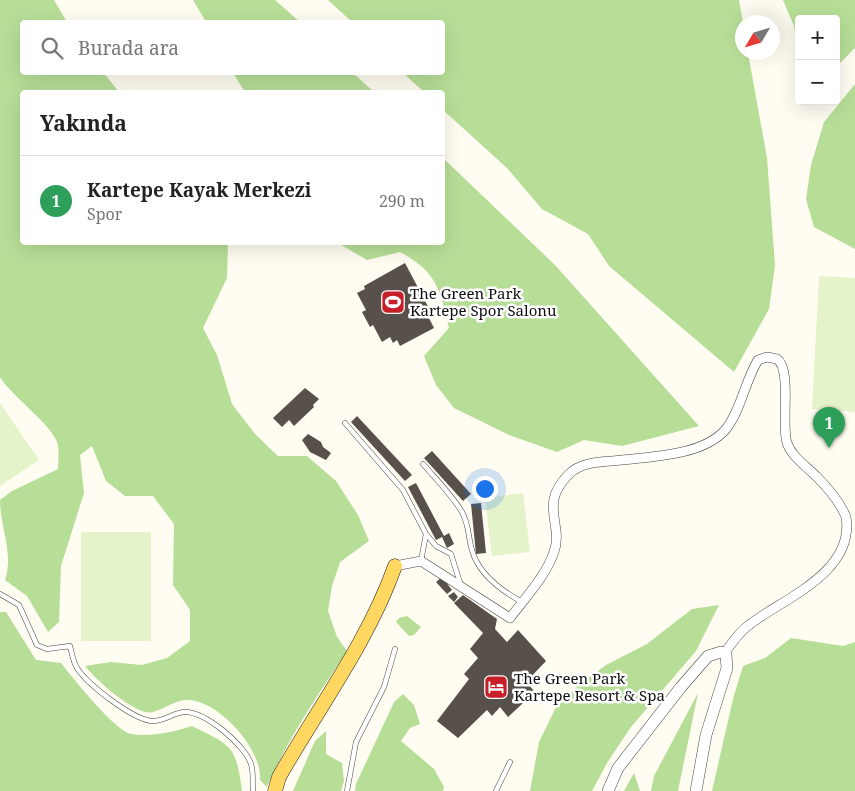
<!DOCTYPE html>
<html lang="tr">
<head>
<meta charset="utf-8">
<style>
	:root { --surface:#fff; --page:#f6f6f6; --text:#222; --muted:#767676; --line:#e0e0e0; --accent:#111827 }
	body { margin:0; font-family:"Noto Serif",serif; background:var(--page); color:var(--text) }
	.controls { position:absolute; right:15px; top:15px; display:grid; overflow:hidden; border-radius:5px; box-shadow:0 5px 20px #0002 }
	.controls button { width:45px; height:45px; display:grid; place-items:center; padding:0; border:0; border-bottom:1px solid var(--line); background:var(--surface); color:var(--text); font:25px sans-serif }
	.compass { position:absolute; left:735px; top:15px; width:45px; height:45px; border-radius:50%; background:var(--surface); box-shadow:0 5px 20px #0002; rotate:232deg }
	.you { position:absolute; left:484px; top:488px; width:18px; height:18px; margin:-12px; border:4px solid #fff; border-radius:50%; background:#1a73e8; box-shadow:0 0 0 8px #1a73e833 }
	.badge { display:grid; place-items:center; width:32px; height:32px; border-radius:50%; background:var(--accent); color:#fff; font-size:16px; font-weight:700 }
	.pin { position:absolute; translate:-50% -41px; filter:drop-shadow(0 1px 2px #0008) }
	.pin::after { content:''; position:absolute; top:26px; width:18px; height:15px; background:inherit; clip-path:polygon(0 0,100% 0,50% 100%) }
	.list { margin:0; padding:0; list-style:none }
	h2 { display:flex; justify-content:space-between; align-items:center; height:65px; margin:0; padding:0 20px; font-size:21px }
	h2 small { font-size:16px; font-weight:400; color:var(--muted) }
	.list li { display:grid; grid-template-columns:32px 1fr auto; gap:15px; align-items:center; box-sizing:border-box; height:90px; padding:0 20px; border-top:1px solid var(--line) }
	.list b { display:block; font-size:19px; white-space:nowrap }
	.list p { margin:0; font-size:16px; white-space:nowrap; color:var(--muted) }
	.list em { font-size:16px; font-style:normal; color:var(--muted) }
	.icon { flex:none; width:28px; height:28px; fill:none; stroke:currentColor; stroke-width:2; stroke-linecap:round; stroke-linejoin:round }
	.map { position:relative; flex:none; width:855px; height:791px; overflow:hidden }
	.search { position:absolute; background:var(--surface); box-shadow:0 5px 20px #0002; left:20px; top:20px; width:425px; height:55px; display:flex; align-items:center; gap:12px; box-sizing:border-box; padding:0 18px; border-radius:5px; color:var(--muted); font-size:19px }
	.panel { position:absolute; background:var(--surface); box-shadow:0 5px 20px #0002; left:20px; top:90px; width:425px; height:155px; border-radius:5px }
	.map>svg:first-child { display:block }
	.forest { fill:#b7de97 }
	.pitch { fill:#e5f3ca }
	.building { fill:#58504b }
	.lines { fill:none; stroke-linecap:round; stroke-linejoin:round }
	.service-casing { stroke:#424242; stroke-width:5.5 }
	.minor-casing { stroke:#424242; stroke-width:10 }
	.tertiary-casing { stroke:#424242; stroke-width:12 }
	.primary-casing { stroke:#202020; stroke-width:15 }
	.service { stroke:#fff; stroke-width:4.5 }
	.minor { stroke:#fff; stroke-width:9 }
	.tertiary { stroke:#fff; stroke-width:11 }
	.primary { stroke:#ffd761; stroke-width:14 }
	.labels { text-anchor:middle; dominant-baseline:central; stroke-width:5; stroke-linejoin:round; paint-order:stroke }
	.poi-label { font-size:15px; fill:#0f0f0f; stroke:#fff; text-anchor:start }
</style>
</head>
<body>
<div class="map">
<svg width="855" height="791" viewBox="0 0 855 791">
	<rect width="100%" height="100%" fill="#fffcf1"/>
	<path class="forest" d="M0,0H54L67,22H22V72L104,73L119,92H22V242L228,243L227,278L203,328L217,355L232,404L255,434L278,456H307L336,481L358,515L369,541L340,562L332,586L328,611L337,637L347,651C318,695 288,738 267,787L260,780C263,749 216,697 185,700C172,701 157,715 145,712C127,707 96,680 85,666L111,662L142,665L167,658L190,641V610L173,585L174,524L153,496H125L106,481L92,446L80,455L84,493L61,566L59,622L48,632L27,596L5,580C14,554 0,527 0,500L12,491L58,469C58,462 59,453 58,445C55,427 11,396 0,377Z
		M193,0H275L300,22H206Z
		M328,0H739L743,22L742,52L748,53L767,158L775,265L769,309L734,372L609,266L588,234L542,209L507,168L443,110L442,92H424L403,73L442,72V22H352Z
		M783,0H855V48L836,67V19H799V64L794,26Z
		M233,73H353L374,92H245Z
		M855,84V249L814,227L806,199L811,165L824,122Z
		M443,158L555,265L699,426L622,446L584,440L557,452L509,435L454,408L436,385L424,356L449,328C440,289 437,272 400,252L367,260L338,243L442,242Z
		M719,605L696,651L631,727L607,763L592,791H530L539,742L556,707L579,685L606,665L647,644L692,609Z
		M0,612H6L36,660L61,663C73,678 114,730 131,734C152,737 173,732 192,726C232,746 236,745 242,791H0Z
		M407,616L421,627L414,635L409,636L396,622L399,618Z
		M791,638L843,646L855,642V791H712L733,699L743,666L765,658Z
		M698,693L678,791H651L654,776Z
		M403,694L414,705L420,724L410,728L401,741L434,769L444,787L443,791H355L356,784L394,702Z
		M326,731V754L342,763L344,781L341,791H293L315,741Z
		M634,773L640,791H624Z"/>
	<path class="pitch" d="M819,276L855,278V412L812,409Z
		M0,403L39,460L0,486Z
		M523,493L530,552L492,556L485,498Z
		M81,532H151V641H81Z"/>
	<path class="building" d="M405,263L433,316L429,318L434,328L400,346L397,340L393,343L390,337L382,342L373,325L370,327L362,312L366,310L357,293L365,289L364,286Z
		M305,388L319,399L313,405L314,407L294,426L289,420L282,427L273,418Z
		M357,416L412,475L405,481L351,422Z
		M308,434L321,442L323,447L331,453L326,460L310,452L302,440Z
		M432,451L471,494L463,501L424,458Z
		M416,483L444,536L449,533L454,544L447,548L442,537L436,540L408,487Z
		M481,503L486,553L476,554L471,504Z
		M442,577L452,590L447,594L436,582Z
		M454,592L458,597L454,602L448,596Z
		M463,595L497,619L495,629L507,642L518,630L546,661L526,682L535,692L508,717L500,707L492,716L487,710L458,738L437,721L469,679L464,674L478,658L470,649L483,633L454,603Z"/>
	<g class="lines">
		<g class="service-casing">
			<path id="service" d="M345,423L403,490L426,534L421,561
				M423,464C436,479 452,495 462,512C469,524 468,537 472,550C478,573 502,591 522,602
				M426,534L436,546L451,554L461,586
				M0,594L19,605L37,645L47,649L70,646C72,654 73,661 77,668C88,685 131,718 151,721C164,722 172,713 184,712C205,711 245,745 251,764C254,773 252,782 253,791
				M347,791L356,742L384,687L395,649
				M496,791L510,762"/>
		</g>
		<g class="minor-casing">
			<path id="minor" d="M395,566L421,561L510,618C525,598 546,576 554,552C564,524 538,505 569,474C580,463 597,462 612,461C645,457 703,457 726,429C741,410 745,381 758,360L767,357L777,359C792,369 781,424 787,443C792,457 806,466 817,477C828,488 840,502 846,517C855,573 782,599 749,625C739,632 731,644 724,654"/>
		</g>
		<g class="tertiary-casing">
			<path id="tertiary" d="M608,791L618,768L681,687L708,656L721,652L726,655L727,668L706,735L696,791"/>
		</g>
		<g class="primary-casing">
			<path id="primary" d="M275,791L279,777C318,708 368,642 395,566"/>
		</g>
		<use href="#service" class="service"/>
		<use href="#minor" class="minor"/>
		<use href="#tertiary" class="tertiary"/>
		<use href="#primary" class="primary"/>
	</g>
	<defs>
		<g id="stadium-square" transform="scale(1.25)"><rect x="-9" y="-9" width="18" height="18" rx="4" fill="#c71f29" stroke="#fff"/><path d="M0-5a6.5 5 0 1 0 0 10a6.5 5 0 1 0 0-10ZM-3.5-1.8h7v3.6h-7Z" fill="#fff"/></g>
		<g id="hotel-square" transform="scale(1.25)"><rect x="-9" y="-9" width="18" height="18" rx="4" fill="#c71f29" stroke="#fff"/><path d="M-6-4.5h1.5V1H6V5H4.5V3h-9V5H-6ZM-4 0a1.8 1.8 0 1 1 3.6 0ZM.5 0V-2.5h3Q6-2.5 6 0Z" fill="#fff"/></g>
	</defs>
	<g fill-rule="evenodd">
		<use href="#stadium-square" x="393" y="302"/>
		<use href="#hotel-square" x="496" y="687"/>
	</g>
	<g class="labels">
		<g class="poi-label">
			<text x="410" y="293">The Green Park<tspan x="410" dy="17">Kartepe Spor Salonu</tspan></text>
			<text x="514" y="678">The Green Park<tspan x="514" dy="17">Kartepe Resort &amp; Spa</tspan></text>
		</g>
	</g>
</svg>
<div class="controls">
<button>+</button>
<button>−</button>
</div>
<svg class="compass" viewBox="-18 -18 36 36"><path d="M0-13l5 13h-10z" fill="#e53935"/><path d="M0 13l5-13h-10z" fill="#767676"/></svg>
<div class="you"></div>
<div class="pin badge" style="left:829px;top:448px;background:#2e9e5b">1</div>
<div class="search"><svg class="icon" aria-label="search" viewBox="0 0 24 24"><circle cx="10" cy="10" r="6"/><path d="M15 15l6 6"/></svg>Burada ara</div>
<section class="panel">
<h2>Yakında<small></small></h2>
<ul class="list">
<li><span class="badge" style="background:#2e9e5b">1</span><div><b>Kartepe Kayak Merkezi</b><p>Spor</p></div><em>290 m</em></li>
</ul>
</section>
</div>
</body>
</html>
